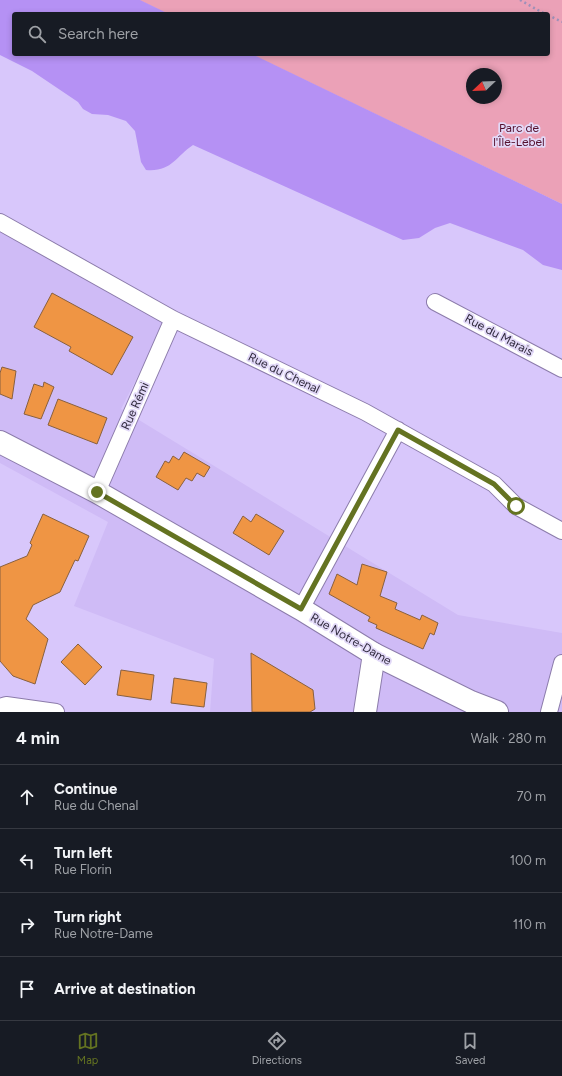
<!DOCTYPE html>
<html lang="en">
<head>
<meta charset="utf-8">
<style>
	:root { --surface:#171b24; --page:#20242c; --text:#f1f3f6; --muted:#9ea1a6; --line:#363941; --accent:#647321 }
	body { margin:0; font-family:Figtree,sans-serif; background:var(--page); color:var(--text) }
	.compass { position:absolute; left:466px; top:68px; width:36px; height:36px; border-radius:50%; background:var(--surface); box-shadow:0 2px 6px #0003; rotate:247deg }
	.stop { position:absolute; width:12px; height:12px; margin:-9px; border:3px solid #647321; border-radius:50%; background:#fff }
	.stop.end { background:#647321; border-color:#fff; box-shadow:0 1px 4px #0008 }
	.list { margin:0; padding:0; list-style:none }
	h2 { display:flex; justify-content:space-between; align-items:center; height:52px; margin:0; padding:0 16px; font-size:17px }
	h2 small { font-size:13px; font-weight:400; color:var(--muted) }
	.list li { display:grid; grid-template-columns:26px 1fr auto; gap:12px; align-items:center; box-sizing:border-box; height:64px; padding:0 16px; border-top:1px solid var(--line) }
	.list b { display:block; font-size:15px; white-space:nowrap }
	.list p { margin:0; font-size:13px; white-space:nowrap; color:var(--muted) }
	.list em { font-size:13px; font-style:normal; color:var(--muted) }
	.icon { flex:none; width:22px; height:22px; fill:none; stroke:currentColor; stroke-width:2; stroke-linecap:round; stroke-linejoin:round }
	.map { position:relative; flex:none; width:562px; height:712px; overflow:hidden }
	.search { position:absolute; background:var(--surface); box-shadow:0 2px 6px #0003; left:12px; right:12px; top:12px; height:44px; display:flex; align-items:center; gap:10px; box-sizing:border-box; padding:0 14px; border-radius:4px; color:var(--muted); font-size:15px }
	.sheet { height:308px; background:var(--surface) }
	nav { display:flex; justify-content:space-around; align-items:center; box-sizing:border-box; height:56px; border-top:1px solid var(--line); background:var(--surface); font-size:11px; color:var(--muted) }
	nav a { display:grid; justify-items:center; gap:2px }
	nav .on { color:var(--accent) }
	.map>svg:first-child { display:block }
	.built { fill:#cfbbf6 }
	.green { fill:#eba1b7; fill-rule:evenodd }
	.water { fill:#b591f4 }
	.building { fill:#ef9544; stroke:#89603e }
	.lines { fill:none; stroke-linecap:round; stroke-linejoin:round }
	.street-casing { stroke:#8c7cab; stroke-width:18 }
	.secondary-casing { stroke:#8c7cab; stroke-width:24 }
	.primary-casing { stroke:#8c7cab; stroke-width:24 }
	.path { stroke:#9e90b9; stroke-width:2.5; stroke-dasharray:2 3; stroke-linecap:butt }
	.street { stroke:#fff; stroke-width:16 }
	.secondary { stroke:#fff; stroke-width:22 }
	.primary { stroke:#fff; stroke-width:22 }
	.route { stroke:#647321; stroke-width:5 }
	.labels { text-anchor:middle; dominant-baseline:central; stroke-width:3.5; stroke-linejoin:round; paint-order:stroke }
	.park-label { font-size:12px; fill:#550f2d; stroke:#e2d9f8 }
	.street-label { font-size:12px; fill:#302a3d; stroke:#e2d9f8 }
</style>
</head>
<body>
<div class="map">
<svg width="562" height="712" viewBox="0 0 562 712">
	<rect width="100%" height="100%" fill="#d8c7fb"/>
	<path class="built" d="M0,231L165,323L121,409L458,615L562,633V712H210L214,659L74,606L108,522L0,463Z"/>
	<path class="green" d="M139,0H562V204L251,54H548V14H168ZM472,74H496V98H472Z"/>
	<path class="water" d="M0,0H140L169,14H14V54H252L562,204V270L543,265L523,250L450,223L435,228L419,238L403,240L193,145C175,157 172,172 146,170L141,162L135,131L126,121L108,115L92,114L83,109L78,102L32,71L0,55Z"/>
	<path class="building" d="M52,293L133,337L112,375L69,351L71,347L34,327Z
		M2,367L16,371L12,399L0,394V373Z
		M44,382L54,387L41,419L24,414L34,384L43,387Z
		M58,399L107,418L97,444L48,425Z
		M184,452L210,467L204,477L197,473L192,481L186,478L178,490L156,477L165,461L169,463L173,456L179,460Z
		M43,514L89,536L78,561L75,560L60,592L33,605L26,619L48,639L35,684L13,676L0,661V567L27,556L32,545L30,543Z
		M256,514L284,531L269,555L233,533L243,516L251,522Z
		M362,564L387,572L380,596L397,603L395,609L420,620L422,615L438,623L434,635L430,633L423,649L376,628L377,625L368,621L370,617L329,594L337,574L357,585Z
		M78,644L102,667L85,685L61,662Z
		M251,653L313,690L315,709L310,712H252Z
		M121,670L154,675L151,700L117,695Z
		M174,678L207,683L204,707L171,703Z"/>
	<g class="lines">
		<g class="street-casing">
			<path id="street" d="M0,222L173,319L365,412L494,484L516,506L562,531
				M435,302L562,369
				M97,492L173,319
				M301,609L398,430
				M0,707L6,705L56,712
				M549,712L562,663"/>
		</g>
		<g class="secondary-casing">
			<path id="secondary" d="M365,712L374,654"/>
		</g>
		<g class="primary-casing">
			<path id="primary" d="M0,442L97,492L301,609L374,654L471,702L497,712"/>
		</g>
		<path class="path" d="M520,0L545,14
			M548,15L562,22"/>
		<use href="#street" class="street"/>
		<use href="#secondary" class="secondary"/>
		<use href="#primary" class="primary"/>
	</g>
	<g class="lines">
		<path class="route" d="M97,492L301,609L398,430L494,484L516,506"/>
	</g>
	<g class="labels">
		<g class="park-label">
			<text x="519" y="128">Parc de<tspan x="519" dy="14">l'Île-Lebel</tspan></text>
		</g>
		<g class="street-label">
			<text transform="translate(499 335) rotate(28)">Rue du Marais</text>
			<text transform="translate(284 373) rotate(26)">Rue du Chenal</text>
			<text transform="translate(135 406) rotate(-66)">Rue Rémi</text>
			<text transform="translate(351 639) rotate(30)">Rue Notre-Dame</text>
		</g>
	</g>
</svg>
<svg class="compass" viewBox="-18 -18 36 36"><path d="M0-13l5 13h-10z" fill="#e53935"/><path d="M0 13l5-13h-10z" fill="#9ea1a6"/></svg>
<div class="stop" style="left:516px;top:506px"></div>
<div class="stop end" style="left:97px;top:492px"></div>
<div class="search"><svg class="icon" aria-label="search" viewBox="0 0 24 24"><circle cx="10" cy="10" r="6"/><path d="M15 15l6 6"/></svg>Search here</div>
</div>
<section class="sheet">
<h2>4 min<small>Walk · 280 m</small></h2>
<ul class="list">
<li><svg class="icon" aria-label="ahead" viewBox="0 0 24 24"><path d="M12 20V5M6 11l6-6 6 6"/></svg><div><b>Continue</b><p>Rue du Chenal</p></div><em>70 m</em></li>
<li><svg class="icon" aria-label="left" viewBox="0 0 24 24"><path d="M17 20v-9H6M10 6l-5 5 5 5"/></svg><div><b>Turn left</b><p>Rue Florin</p></div><em>100 m</em></li>
<li><svg class="icon" aria-label="right" viewBox="0 0 24 24"><path d="M7 20v-9h11M14 6l5 5-5 5"/></svg><div><b>Turn right</b><p>Rue Notre-Dame</p></div><em>110 m</em></li>
<li><svg class="icon" aria-label="arrive" viewBox="0 0 24 24"><path d="M6 21V4h12l-3 4 3 4H6"/></svg><div><b>Arrive at destination</b></div></li>
</ul>
</section>
<nav>
<a class="on"><svg class="icon" aria-label="map" viewBox="0 0 24 24"><path d="M3 6l6-2 6 2 6-2v14l-6 2-6-2-6 2zM9 4v14M15 6v14"/></svg>Map</a>
<a><svg class="icon" aria-label="directions" viewBox="0 0 24 24"><path d="M12 3l9 9-9 9-9-9zM9 14v-3h6M13 9l2 2-2 2"/></svg>Directions</a>
<a><svg class="icon" aria-label="saved" viewBox="0 0 24 24"><path d="M7 4h10v16l-5-4-5 4z"/></svg>Saved</a>
</nav>
</body>
</html>
